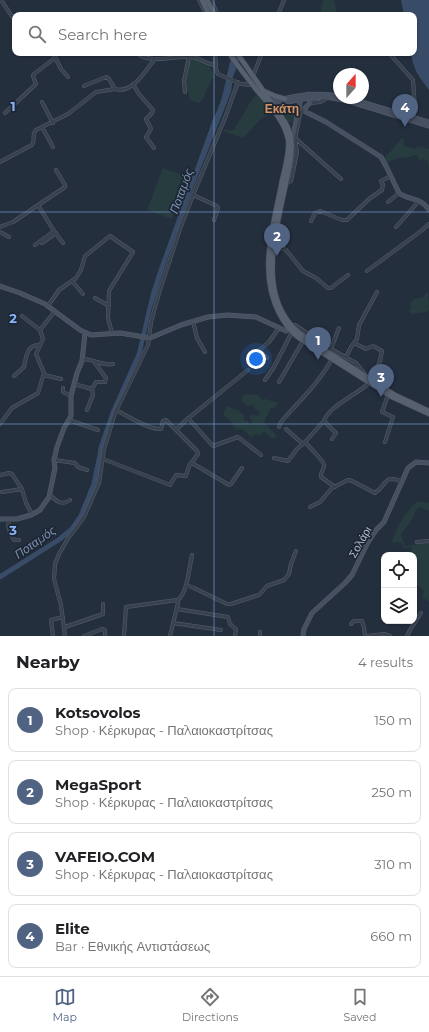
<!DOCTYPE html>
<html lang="en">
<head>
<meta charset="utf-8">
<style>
	:root { --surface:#fff; --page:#f2f2f2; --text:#202124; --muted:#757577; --line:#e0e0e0; --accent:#506383 }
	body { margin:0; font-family:Montserrat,sans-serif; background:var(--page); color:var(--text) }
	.controls { position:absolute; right:12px; bottom:12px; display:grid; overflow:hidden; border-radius:8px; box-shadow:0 1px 3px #0004 }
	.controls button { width:36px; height:36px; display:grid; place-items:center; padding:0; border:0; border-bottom:1px solid var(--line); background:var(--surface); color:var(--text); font:20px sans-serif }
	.compass { position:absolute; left:333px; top:68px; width:36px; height:36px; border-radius:50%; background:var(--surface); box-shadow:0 1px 3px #0004; rotate:21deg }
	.you { position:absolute; left:256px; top:359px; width:14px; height:14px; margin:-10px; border:3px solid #fff; border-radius:50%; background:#1a73e8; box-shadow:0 0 0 6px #1a73e833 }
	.badge { display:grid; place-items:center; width:26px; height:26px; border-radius:50%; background:var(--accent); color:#fff; font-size:13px; font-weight:700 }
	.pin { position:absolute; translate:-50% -33px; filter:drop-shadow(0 1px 2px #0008) }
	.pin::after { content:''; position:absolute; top:21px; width:14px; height:12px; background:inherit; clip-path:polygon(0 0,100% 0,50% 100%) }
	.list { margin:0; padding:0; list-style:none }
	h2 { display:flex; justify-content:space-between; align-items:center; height:52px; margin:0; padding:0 16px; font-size:17px }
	h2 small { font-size:13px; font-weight:400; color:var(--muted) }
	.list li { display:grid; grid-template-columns:26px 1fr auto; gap:12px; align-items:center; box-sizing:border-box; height:64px; margin:0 8px 8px; padding:0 8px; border:1px solid var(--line); border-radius:8px }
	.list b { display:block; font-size:15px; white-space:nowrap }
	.list p { margin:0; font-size:13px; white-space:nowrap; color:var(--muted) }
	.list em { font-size:13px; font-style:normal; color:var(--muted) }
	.icon { flex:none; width:22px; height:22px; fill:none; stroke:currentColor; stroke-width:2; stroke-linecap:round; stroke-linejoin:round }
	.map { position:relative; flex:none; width:429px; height:636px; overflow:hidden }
	.search { position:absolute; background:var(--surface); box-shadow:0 1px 3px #0004; left:12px; right:12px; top:12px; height:44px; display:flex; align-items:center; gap:10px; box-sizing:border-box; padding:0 14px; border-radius:8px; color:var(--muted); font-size:15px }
	.sheet { height:340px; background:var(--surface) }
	nav { display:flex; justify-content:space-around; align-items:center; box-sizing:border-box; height:56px; border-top:1px solid var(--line); background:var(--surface); font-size:11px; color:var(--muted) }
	nav a { display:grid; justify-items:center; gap:2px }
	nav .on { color:var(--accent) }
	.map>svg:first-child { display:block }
	.green { fill:#263c3f }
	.water { fill:#394c67 }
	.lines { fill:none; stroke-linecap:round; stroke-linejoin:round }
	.river { stroke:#394c67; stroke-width:5 }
	.street-casing { stroke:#565f6c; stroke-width:4 }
	.secondary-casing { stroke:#565f6c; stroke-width:5 }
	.primary-casing { stroke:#414a57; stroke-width:5.5 }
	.street { stroke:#38414e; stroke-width:3 }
	.secondary { stroke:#465061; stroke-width:4 }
	.primary { stroke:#56606e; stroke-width:4.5 }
	.grid { fill:none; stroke:#8ab4f8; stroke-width:1; stroke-opacity:0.55 }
	.labels { text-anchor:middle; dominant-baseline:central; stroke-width:3.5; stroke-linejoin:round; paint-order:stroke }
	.street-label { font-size:11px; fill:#b4bcc9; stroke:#1d2633 }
	.neighbourhood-label { font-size:12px; font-weight:bold; fill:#d59563; stroke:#1d2633 }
	.water-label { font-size:12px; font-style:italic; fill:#7c92b1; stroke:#1d2633 }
	.grid-label { font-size:13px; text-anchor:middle; font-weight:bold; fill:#8ab4f8; stroke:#1d2633; stroke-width:3.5; stroke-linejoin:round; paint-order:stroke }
</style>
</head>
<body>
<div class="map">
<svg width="429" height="636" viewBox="0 0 429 636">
	<rect width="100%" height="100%" fill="#242f3e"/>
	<path class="green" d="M323,0H334L337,15H320Z
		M189,58L199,60L211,66L210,67L214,75L202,100L199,103L190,100L186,85Z
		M257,95L272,113L261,119L243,138L223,131L226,129L232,131L234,130L252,99Z
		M292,103C298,107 295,119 291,123L287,121L277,105Z
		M401,139H404L403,146L416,149L417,146L429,149V169L428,162L425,159L419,160L417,155H413L408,158C401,156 393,160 387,163L383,160Z
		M163,168L187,177L172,219L147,210Z
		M428,292L429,310L426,312L411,314L409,310L412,308L410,305L413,299L421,298Z
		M244,394L258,395L262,400L265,399L279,403L274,408H271L264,422L277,436L275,438H271L264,432L259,436L257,433L251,437L243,429L236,430L231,422L223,414L227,406L239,411L244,415V420L248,421L249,425L251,426L252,420L249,417L253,414L256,416L260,413L252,405L247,406L241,400Z
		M418,501L429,503V511L420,507C415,510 414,516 411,521C408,526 404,529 401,535L405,546L429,543V602L426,599H422L424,591L419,586L414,583V555H411L412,547L404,548L401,542L392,543C395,529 406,510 418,501Z"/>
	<path class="water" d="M401,0H429V90C419,77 413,69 411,53H414V15H404Z
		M233,53H242L233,77L231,92L188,201L167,260L151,311L142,352L116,409L102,448L100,450L98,449L111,411L137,353L151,293L160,266L213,119C225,99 225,75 233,53Z"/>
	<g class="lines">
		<path class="river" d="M0,577L60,539L72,529L81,516L94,484L102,445"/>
		<g class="street-casing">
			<path id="street" d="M1,0L15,21
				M199,0L206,15
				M211,0L218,15
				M278,15L284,0
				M53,53L61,69L68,77
				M137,53C150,65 177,55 192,57C201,58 207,65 216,65
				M215,53L216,69L218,74L241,84L252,85
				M389,53L413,80L415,108L413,119
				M253,76L262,53
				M133,84L139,94L153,110L152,113L146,119L151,129L146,137L154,148
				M84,86L106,77L109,79L115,89C133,94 145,71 155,59
				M185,92L184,81L189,57
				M42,102L53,123
				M310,103L320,102L327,98
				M5,113L36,84L33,76L34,74L55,58
				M411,118L414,106
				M42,127L53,147
				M295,138L341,179
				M0,162L32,145C36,140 31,135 36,130L68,114L96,92L115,89
				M285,184L291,181L297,152L295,139L300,114L304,109
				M193,195L217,206L218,208L214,220
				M388,202L399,193
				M38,205L54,231L63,243
				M311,221L315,213L320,211L342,220H347L369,199L382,190L383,185L381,181L391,176
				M0,227L13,222L65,187V185L56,170
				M396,227L419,201
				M0,232L9,237
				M42,243L56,233
				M35,245L54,231
				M274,246L286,250L303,271L316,278L328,288H331L348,275
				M367,271L421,231L429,224
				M72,281L83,294
				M95,298L109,306
				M48,306L59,290L76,278L81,270L85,256L110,236L133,252L109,291L108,318L112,333
				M22,316L40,330
				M193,321L197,338L205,352
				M295,325L331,349L356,363L365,374
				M354,343L366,349L373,346L382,351L380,361L376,370
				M259,350L267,358
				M330,351L339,328
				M257,352L269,342L279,328
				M346,357L351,347L357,339L359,325L377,292
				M82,359C93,359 102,366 113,364
				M44,375L61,379
				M14,376L24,367C26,357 27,344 40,345
				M265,380L274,367L292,332
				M279,382L303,341
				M74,384L92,389L96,382H105L106,378L95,363
				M63,388V392L71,396
				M87,410L93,395L92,389
				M188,418L213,446L238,437L261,455
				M69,420L98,430
				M324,421C329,406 358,394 369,383
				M0,424L12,408L38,393L44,373L36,354L43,339L40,330L55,311
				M279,427L281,422C299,401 319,383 332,359
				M286,429L303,444
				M176,430L186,420L248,370
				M332,439L336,433L324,421L305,442C309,447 324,461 324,465C324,470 320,472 321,477L335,487
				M385,442L393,417L382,412L388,395
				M274,458L288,461L297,449L305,442
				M103,459L170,485L176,475L186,476L189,466L198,454L197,451L166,420L163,421L161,429C149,430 127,416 116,410
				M54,460L75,463L78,467L87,470
				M192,463L229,485L231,484L242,468
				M0,475L9,473L12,474L22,489L26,503L32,514
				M2,492L22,489
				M50,495C56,501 62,506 70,500
				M310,507L320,502L332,488L348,480L352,481L375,493C386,486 384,474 401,481
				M10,519C6,526 10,533 14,540H19
				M417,542L429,541
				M186,585L194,588L227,604H231L259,595L267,586L284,580L289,574L291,564L296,551
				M178,600C188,591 189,568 192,555
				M177,609L228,617L230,624L236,629L235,636
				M173,623L221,630
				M351,624L354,621H362L364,628L365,636
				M65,627L103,614V604
				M53,636L51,620L63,617
				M65,636L61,605L54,579L55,564L59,554L69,537L84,517L99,483L104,449L115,413L148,345L151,322L159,293L181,226L193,195L225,118L238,82
				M84,636L102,629L105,630V636
				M124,636L126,607L177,600L178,603L170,636
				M260,636V632
				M368,636L384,634L390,636
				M407,636L410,630L421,613"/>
		</g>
		<g class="secondary-casing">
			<path id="secondary" d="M309,94L310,103L305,108L306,112L326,122L381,157L386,166L399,193C410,201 421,197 429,210
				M348,98L429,122
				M268,102C292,97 315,91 339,96
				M270,105L309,98L327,97L348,101L429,126
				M292,140L300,103V98
				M0,286L20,293L45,304L80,330L91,335L120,333L150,338L181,325L208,317L227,315L256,317L286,331L291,328
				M0,519H17L31,515L40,510L49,497L55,468L54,460L57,447L64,428L71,416V396L77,373L82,361L85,333
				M303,636L304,629L312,613L345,583L352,575L367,544L376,530L384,522L408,468L416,462L429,463"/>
		</g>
		<g class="primary-casing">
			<path id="primary" d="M202,0L209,15
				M207,0L215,15
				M229,53C237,65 246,76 255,88C266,102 284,119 288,139C290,152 285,167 282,181C274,224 257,273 280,315C285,324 290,332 299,338L392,397L429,414
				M237,53L285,122C296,141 291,158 287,178C277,230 252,302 306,338L395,395L429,411
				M264,91L275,96L285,99"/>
		</g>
		<use href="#street" class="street"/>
		<use href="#secondary" class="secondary"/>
		<use href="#primary" class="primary"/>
	</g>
	<path class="grid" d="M214,0V15M214,53V636M0,212H429M0,424H429"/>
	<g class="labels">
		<g class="street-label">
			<text transform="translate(360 542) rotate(-60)">Σολάρι</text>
		</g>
		<g class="neighbourhood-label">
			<text x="282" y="108">Εκάτη</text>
		</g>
		<g class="water-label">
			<text transform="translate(181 191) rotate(-70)">Ποταμός</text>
			<text transform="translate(35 542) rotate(-35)">Ποταμός</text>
		</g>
	</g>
	<g class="grid-label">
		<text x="13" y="111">1</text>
		<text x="13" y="323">2</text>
		<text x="13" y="535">3</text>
	</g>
</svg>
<div class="controls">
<button><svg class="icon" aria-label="locate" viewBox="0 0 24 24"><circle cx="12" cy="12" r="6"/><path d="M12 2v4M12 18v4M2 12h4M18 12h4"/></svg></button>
<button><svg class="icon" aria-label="layers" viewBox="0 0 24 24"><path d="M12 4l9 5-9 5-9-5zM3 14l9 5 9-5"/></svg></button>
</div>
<svg class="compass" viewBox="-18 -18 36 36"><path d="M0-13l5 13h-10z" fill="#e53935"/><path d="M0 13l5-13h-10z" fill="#757577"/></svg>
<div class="you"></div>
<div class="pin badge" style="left:318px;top:360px">1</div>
<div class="pin badge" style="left:277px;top:256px">2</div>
<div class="pin badge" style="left:381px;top:397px">3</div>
<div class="pin badge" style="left:405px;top:127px">4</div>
<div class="search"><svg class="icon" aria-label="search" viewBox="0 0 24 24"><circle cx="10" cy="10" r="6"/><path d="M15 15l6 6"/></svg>Search here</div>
</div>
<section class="sheet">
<h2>Nearby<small>4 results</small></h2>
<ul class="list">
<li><span class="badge">1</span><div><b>Kotsovolos</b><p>Shop · Κέρκυρας - Παλαιοκαστρίτσας</p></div><em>150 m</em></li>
<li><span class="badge">2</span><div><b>MegaSport</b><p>Shop · Κέρκυρας - Παλαιοκαστρίτσας</p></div><em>250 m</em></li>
<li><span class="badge">3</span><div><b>VAFEIO.COM</b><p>Shop · Κέρκυρας - Παλαιοκαστρίτσας</p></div><em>310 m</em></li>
<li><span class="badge">4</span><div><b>Elite</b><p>Bar · Εθνικής Αντιστάσεως</p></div><em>660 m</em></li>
</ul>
</section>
<nav>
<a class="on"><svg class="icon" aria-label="map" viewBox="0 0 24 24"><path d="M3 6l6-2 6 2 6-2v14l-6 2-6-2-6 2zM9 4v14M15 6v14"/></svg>Map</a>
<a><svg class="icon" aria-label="directions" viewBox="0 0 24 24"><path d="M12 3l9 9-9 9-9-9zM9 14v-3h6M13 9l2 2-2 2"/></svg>Directions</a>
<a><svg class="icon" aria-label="saved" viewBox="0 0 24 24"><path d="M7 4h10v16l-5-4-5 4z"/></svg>Saved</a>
</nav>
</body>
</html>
